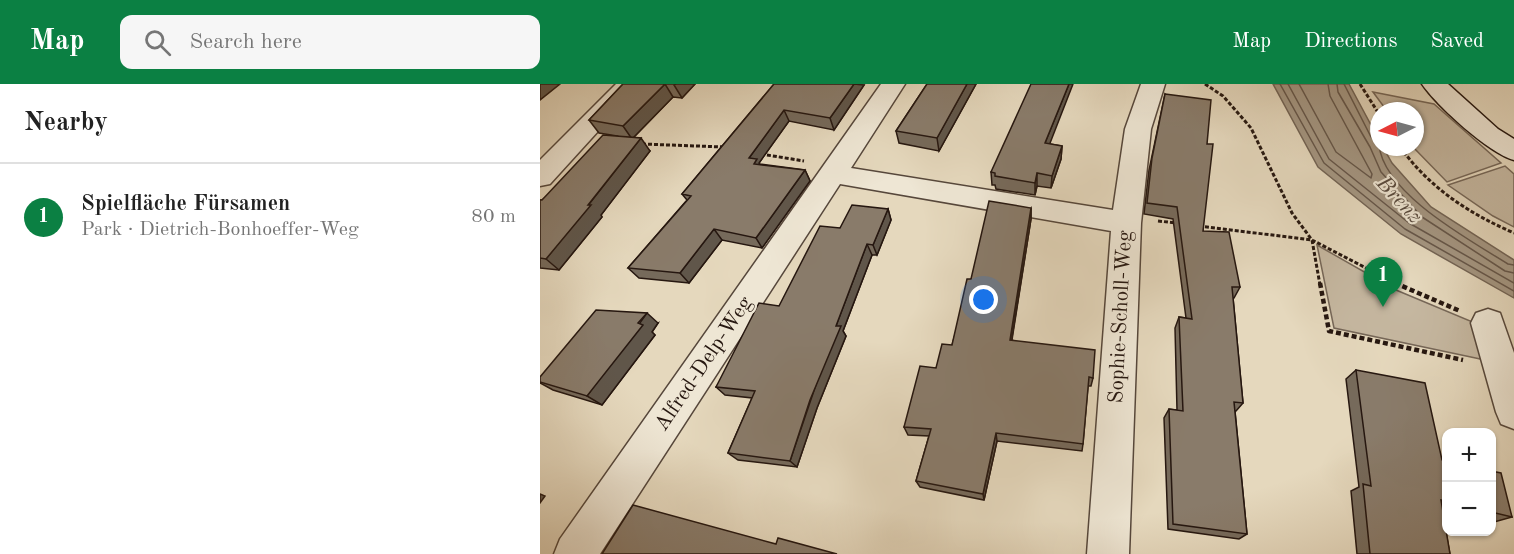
<!DOCTYPE html>
<html lang="en">
<head>
<meta charset="utf-8">
<style>
	:root { --surface:#fff; --page:#f6f6f6; --text:#222; --muted:#767676; --line:#e0e0e0; --accent:#0b8043 }
	body { margin:0; font-family:"Old Standard TT",serif; background:var(--page); color:var(--text) }
	.controls { position:absolute; right:18px; bottom:18px; display:grid; overflow:hidden; border-radius:12px; box-shadow:0 2px 4px #0004 }
	.controls button { width:54px; height:54px; display:grid; place-items:center; padding:0; border:0; border-bottom:2px solid var(--line); background:var(--surface); color:var(--text); font:30px sans-serif }
	.compass { position:absolute; left:830px; top:18px; width:54px; height:54px; border-radius:50%; background:var(--surface); box-shadow:0 2px 4px #0004; rotate:264deg }
	.you { position:absolute; left:444px; top:216px; width:21px; height:21px; margin:-15px; border:4px solid #fff; border-radius:50%; background:#1a73e8; box-shadow:0 0 0 9px #1a73e833 }
	.badge { display:grid; place-items:center; width:39px; height:39px; border-radius:50%; background:var(--accent); color:#fff; font-size:20px; font-weight:700 }
	.pin { position:absolute; translate:-50% -50px; filter:drop-shadow(0 2px 3px #0008) }
	.pin::after { content:''; position:absolute; top:32px; width:21px; height:18px; background:inherit; clip-path:polygon(0 0,100% 0,50% 100%) }
	.list { margin:0; padding:0; list-style:none }
	h2 { display:flex; justify-content:space-between; align-items:center; height:78px; margin:0; padding:0 24px; font-size:26px }
	h2 small { font-size:20px; font-weight:400; color:var(--muted) }
	.list li { display:grid; grid-template-columns:39px 1fr auto; gap:18px; align-items:center; box-sizing:border-box; height:108px; padding:0 24px; border-top:2px solid var(--line) }
	.list b { display:block; font-size:22px; white-space:nowrap }
	.list p { margin:0; font-size:20px; white-space:nowrap; color:var(--muted) }
	.list em { font-size:20px; font-style:normal; color:var(--muted) }
	.icon { flex:none; width:33px; height:33px; fill:none; stroke:currentColor; stroke-width:2; stroke-linecap:round; stroke-linejoin:round }
	.map { position:relative; flex:none; width:974px; height:470px; overflow:hidden }
	header { display:flex; align-items:center; gap:36px; box-sizing:border-box; height:84px; padding:0 30px; background:var(--accent); color:#fff }
	header strong { font-size:28px }
	nav { display:flex; gap:33px; margin-inline-start:auto; font-size:21px }
	.search { width:420px; height:54px; background:var(--page); display:flex; align-items:center; gap:15px; box-sizing:border-box; padding:0 21px; border-radius:12px; color:var(--muted); font-size:22px }
	main { display:flex }
	aside { flex:1; background:var(--surface) }
	.map>svg:first-child { display:block }
	.green { fill:#c5b7a0; stroke:#766758; stroke-width:1.5 }
	.water { fill:#a49682; stroke:#726354; stroke-width:1.5 }
	.lines { fill:none; stroke-linecap:round; stroke-linejoin:round }
	.shore { stroke:#655649; stroke-width:1.5 }
	.street-casing { stroke:#56473b; stroke-width:3 }
	.secondary-casing { stroke:#261710; stroke-width:3 }
	.path-far1 { stroke:#261710; stroke-width:3; stroke-dasharray:4 2; stroke-linecap:butt }
	.path { stroke:#261710; stroke-width:4.5; stroke-dasharray:5 3; stroke-linecap:butt }
	.street { fill:#eee6d4; fill-rule:evenodd }
	.secondary { fill:#eee6d4; fill-rule:evenodd }
	.wall { fill:#766a5b; stroke:#261710; stroke-width:1.5 }
	.shaded-wall { fill:#60564a; stroke:#261710; stroke-width:1.5 }
	.building { fill:#897b6a; stroke:#261710; stroke-width:1.5 }
	.labels { text-anchor:middle; dominant-baseline:central; stroke-width:4.5; stroke-linejoin:round; paint-order:stroke }
	.street-label { font-size:21px; fill:#261710; stroke:#eee6d4 }
	.water-label { font-size:22px; font-style:italic; fill:#584a3e; stroke:#eee6d4 }
</style>
</head>
<body>
<header>
<strong>Map</strong>
<div class="search"><svg class="icon" aria-label="search" viewBox="0 0 24 24"><circle cx="10" cy="10" r="6"/><path d="M15 15l6 6"/></svg>Search here</div>
<nav><a>Map</a><a>Directions</a><a>Saved</a></nav>
</header>
<main>
<aside>
<h2>Nearby<small></small></h2>
<ul class="list">
<li><span class="badge">1</span><div><b>Spielfläche Fürsamen</b><p>Park · Dietrich-Bonhoeffer-Weg</p></div><em>80 m</em></li>
</ul>
</aside>
<div class="map">
<svg width="974" height="470" viewBox="0 0 974 470">
	<rect width="100%" height="100%" fill="#e5d8bd"/>
	<filter id="stains"><feTurbulence type="fractalNoise" baseFrequency=".00333" numOctaves="4"/><feColorMatrix values="0 0 0 0 .2 0 0 0 0 .09 0 0 0 0 .02 0 0 0 .5 -.17"/></filter>
	<radialGradient id="worn" r=".72"><stop offset=".6" stop-color="#630" stop-opacity="0"/><stop offset="1" stop-color="#630" stop-opacity=".3"/></radialGradient>
	<path class="green" d="M833,8L894,20L961,79L907,98L873,63H875V27H847Z
		M965,82L974,90V143L953,132L908,101Z
		M777,161L856,206L935,239L945,276L794,244Z"/>
	<path class="water" d="M733,0H809L839,56V63H843L852,79L891,123L974,176V214L861,150L778,83Z"/>
	<g class="lines">
		<path class="shore" d="M740,0L784,79L865,145L974,207
			M748,0L789,75L869,139L974,199
			M759,0L796,68L831,94L832,90L790,12L788,0
			M797,0L798,8L830,63L841,88L882,133L965,187L974,189
			M804,0L831,53L839,59
			M839,61C844,110 930,156 968,180L974,181"/>
		<g class="street-casing">
			<path id="street" d="M76,0H101L10,100L0,102V76Z
				M341,0H365L311,84L573,126L585,45L601,0H625L611,45L601,139L589,470H547L571,147L300,100L60,470H14L20,455Z
				M948,225L960,229L974,269V345L961,340L956,328L931,239L936,229Z"/>
		</g>
		<g class="secondary-casing">
			<path id="secondary" d="M882,0H908L958,45L974,55V76C949,69 897,22 882,0Z"/>
		</g>
		<path class="path-far1" d="M665,0L683,12L711,44L752,129L772,156L859,201
			M820,0L839,30
			M102,60L184,63
			M860,63C890,104 928,129 974,149
			M221,70L264,77
			M618,137L637,139
			M659,142L772,156L780,201"/>
		<path class="path" d="M780,199L789,247L923,276
			M855,199L920,227"/>
		<use href="#street" class="street"/>
		<use href="#secondary" class="secondary"/>
	</g>
	<path class="wall" d="M83,0H155L142,14L133,13L93,54L110,67L61,131L62,133L19,186L0,184V116H2L77,52L59,49L49,36Z
		M234,0L324,1L294,46L249,37L219,79L220,80L265,86L270,97L222,164L182,156L149,199L99,194L88,184L147,116L142,110Z
		M387,0H436L399,67L359,59L356,47Z
		M625,10L667,60L663,147L700,203L694,214H693L703,319L696,327H695L707,450L699,455L628,445L624,334L629,325L637,326L635,244L639,233L646,234L633,135L604,130L609,86Z
		M510,60L522,62L521,75L511,104L497,102L495,111L456,105L455,101H452L451,88Z
		M491,124V135L472,256L553,294L551,302H548L543,360L542,367L457,357L444,416L380,403L376,397L389,352L368,351L364,343L396,284L412,261L431,195Z
		M348,125L351,136L337,171H332L303,247L306,252L277,324L257,383L198,376L188,369L212,314L185,311L176,303L300,144Z
		M118,239L112,248L115,251L62,321L13,306L0,299V293Z
		M816,286L902,376L906,377V427L902,426L910,470H817L811,407L819,403L806,295Z
		M951,387L972,433L954,438H951Z"/>
	<path class="shaded-wall" d="M0,0H20L0,16Z
		M125,0L133,13L92,55L83,42Z
		M136,0H155L142,14L134,1Z
		M314,0L324,1L294,46L290,34Z
		M427,0H436L399,67L397,54Z
		M529,0H533L505,72V59Z
		M244,26L249,37L219,79L223,87L220,91L209,74Z
		M101,54L110,67L61,131L62,133L19,186L6,175Z
		M522,62L521,75L511,104L512,92Z
		M265,86L270,97L222,164L216,154Z
		M497,89V102L495,111V99Z
		M491,124V135L470,266V256Z
		M348,125L351,136L337,171L333,161Z
		M174,145L182,156L149,199L140,189Z
		M327,160L332,171L303,247L306,252L277,324L257,383L250,377L296,242Z
		M107,229L118,239L112,248L115,251L62,321L47,312Z
		M456,349L457,357L444,416L443,410Z
		M0,410L5,412L0,419Z"/>
	<path class="building" d="M83,0H125L83,42L49,36Z
		M234,0H314L290,34L244,26L209,74L217,75L214,80L265,86L216,154L174,145L140,189L88,184L151,112L142,110Z
		M387,0H427L397,54L356,47Z
		M491,0H529L505,59L522,62L512,92L497,89L495,99L455,92V89L451,88Z
		M625,10L671,16L667,60H673L663,147L689,148L700,203H692L703,319L694,318L707,450L633,440L629,325L643,327L639,233L652,235L637,123L607,119L612,74Z
		M63,51L101,54L48,121H51L6,175L0,174V116H2Z
		M449,117L491,124L470,256L555,266L553,294L549,293L543,360L456,349L443,410L376,397L391,345L364,343L380,282L396,284L402,260L412,261L427,195H431Z
		M312,121L348,125L333,161L327,160L296,242H301L270,316L250,377L188,369L215,307L176,303L219,219L239,222L280,142L300,144Z
		M56,226L107,229L98,239L103,241L47,312L0,298V293Z
		M816,286L885,299L902,376L906,377V417L901,416L910,470H830L823,400L831,402Z
		M951,387L961,389L972,433L951,428Z
		M93,421L236,460L238,454L297,470H62Z"/>
	<g class="labels">
		<g class="street-label">
			<text transform="translate(581 233) rotate(-87)">Sophie-Scholl-Weg</text>
			<text transform="translate(164 280) rotate(-56)">Alfred-Delp-Weg</text>
		</g>
		<g class="water-label">
			<text transform="translate(859 116) rotate(47)">Brenz</text>
		</g>
	</g>
	<rect width="100%" height="100%" filter="url(#stains)"/>
	<rect width="100%" height="100%" fill="url(#worn)"/>
</svg>
<div class="controls">
<button>+</button>
<button>−</button>
</div>
<svg class="compass" viewBox="-18 -18 36 36"><path d="M0-13l5 13h-10z" fill="#e53935"/><path d="M0 13l5-13h-10z" fill="#767676"/></svg>
<div class="you"></div>
<div class="pin badge" style="left:843px;top:223px">1</div>
</div>
</main>
</body>
</html>
